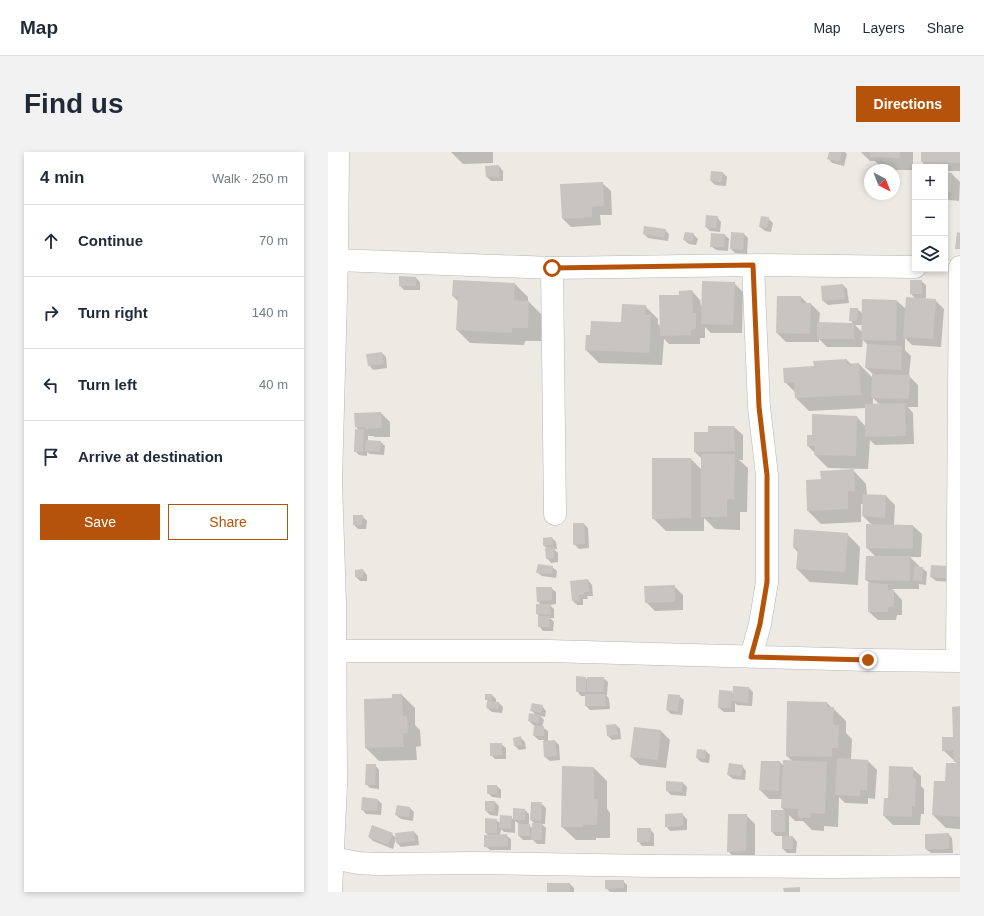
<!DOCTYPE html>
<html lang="en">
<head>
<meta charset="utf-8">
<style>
	:root { --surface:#fff; --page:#f2f2f3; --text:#1f2937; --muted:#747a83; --line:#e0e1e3; --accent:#b45309 }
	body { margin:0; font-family:Helvetica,sans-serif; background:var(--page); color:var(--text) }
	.controls { position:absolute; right:12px; top:12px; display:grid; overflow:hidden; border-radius:0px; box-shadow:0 2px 6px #0003 }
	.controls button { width:36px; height:36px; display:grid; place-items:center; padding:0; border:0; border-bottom:1px solid var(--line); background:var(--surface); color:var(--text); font:20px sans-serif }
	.compass { position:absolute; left:536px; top:12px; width:36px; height:36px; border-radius:50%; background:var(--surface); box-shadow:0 2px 6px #0003; rotate:138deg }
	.stop { position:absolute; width:12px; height:12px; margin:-9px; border:3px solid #b45309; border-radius:50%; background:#fff }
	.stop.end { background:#b45309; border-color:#fff; box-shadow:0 1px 4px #0008 }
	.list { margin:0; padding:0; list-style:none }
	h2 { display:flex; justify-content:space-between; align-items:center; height:52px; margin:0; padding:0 16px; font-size:17px }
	h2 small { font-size:13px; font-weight:400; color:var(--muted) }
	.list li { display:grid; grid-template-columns:26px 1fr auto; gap:12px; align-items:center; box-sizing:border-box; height:72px; padding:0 16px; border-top:1px solid var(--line) }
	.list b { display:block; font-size:15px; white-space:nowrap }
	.list em { font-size:13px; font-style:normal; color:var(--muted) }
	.actions { display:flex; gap:8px; padding:12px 16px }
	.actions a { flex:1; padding:9px 0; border:1px solid var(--accent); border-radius:0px; text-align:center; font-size:14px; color:var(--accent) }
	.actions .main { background:var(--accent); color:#fff }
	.icon { flex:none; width:22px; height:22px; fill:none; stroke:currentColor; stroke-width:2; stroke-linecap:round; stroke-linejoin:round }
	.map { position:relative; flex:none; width:632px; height:740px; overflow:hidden; border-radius:0px }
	header { display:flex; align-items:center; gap:24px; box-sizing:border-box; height:56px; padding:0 20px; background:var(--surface); border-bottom:1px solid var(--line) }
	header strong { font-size:19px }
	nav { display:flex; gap:22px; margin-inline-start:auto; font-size:14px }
	.intro { display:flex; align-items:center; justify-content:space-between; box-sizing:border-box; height:96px; padding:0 24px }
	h1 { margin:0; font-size:28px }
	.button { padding:10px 18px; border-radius:0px; background:var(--accent); color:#fff; font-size:14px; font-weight:700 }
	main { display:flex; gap:24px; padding:0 24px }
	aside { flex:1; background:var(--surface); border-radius:0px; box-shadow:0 2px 6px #0003 }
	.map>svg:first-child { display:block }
	.shadow { fill:#0003; fill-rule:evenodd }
	.building { fill:#c8c5c0 }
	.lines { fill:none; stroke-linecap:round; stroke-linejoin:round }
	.minor-casing { stroke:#b4b6ba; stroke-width:23 }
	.minor { stroke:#fff; stroke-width:22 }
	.route { stroke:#b45309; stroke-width:5 }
</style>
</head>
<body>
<header>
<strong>Map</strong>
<nav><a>Map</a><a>Layers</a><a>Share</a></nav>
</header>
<div class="intro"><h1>Find us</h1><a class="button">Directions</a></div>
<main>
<aside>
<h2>4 min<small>Walk · 250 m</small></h2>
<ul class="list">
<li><svg class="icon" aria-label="ahead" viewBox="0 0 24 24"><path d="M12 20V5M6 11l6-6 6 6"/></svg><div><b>Continue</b></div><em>70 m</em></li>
<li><svg class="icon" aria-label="right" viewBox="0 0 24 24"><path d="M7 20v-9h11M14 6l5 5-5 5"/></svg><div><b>Turn right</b></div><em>140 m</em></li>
<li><svg class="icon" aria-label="left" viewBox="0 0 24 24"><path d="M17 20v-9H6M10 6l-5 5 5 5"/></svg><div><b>Turn left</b></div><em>40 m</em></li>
<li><svg class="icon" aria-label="arrive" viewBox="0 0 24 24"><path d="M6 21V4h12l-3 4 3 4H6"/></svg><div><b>Arrive at destination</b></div></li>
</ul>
<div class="actions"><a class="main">Save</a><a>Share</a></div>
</aside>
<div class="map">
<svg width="632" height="740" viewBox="0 0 632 740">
	<rect width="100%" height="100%" fill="#edeae3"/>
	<path class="shadow" d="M123,0H165V11L135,12Z
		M502,0H517L519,2L516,14L504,11L500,6Z
		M533,0H585V18H556L547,9H542Z
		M594,0H632V19H617V15H599L594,10Z
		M171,14L175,19V29H163L159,25L158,15Z
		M395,21L399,25L398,34L387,33L383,29Z
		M617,21L624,22L632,30L631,49L621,48L617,44Z
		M274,31L283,39L284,63H272L273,73L243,75L234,66Z
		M389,65L393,70L392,80L382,79L378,75Z
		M440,66L445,71L443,80L437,79L432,75Z
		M337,78L341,82L340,89L320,86L316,82Z
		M365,82L370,87L368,93L361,92L356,88Z
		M416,82L420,86L419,102L407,101L403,97Z
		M397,83L401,87L400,99L388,98L383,94Z
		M88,126L92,130V138H76L72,134Z
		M593,129L598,133V146H591V147L607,148L616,157L613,195L584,193L577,186V198L583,204L581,224L590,233V255H580L585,261L586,292L547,293L542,288L540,317L500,316L487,303V301L480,294L485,284L529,265L538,275V256L481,259L468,246V241L457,230L487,215L519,208L524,213L531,212L545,226V222L538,216L540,193L535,188L534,195H499L491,187V190H458L449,181L473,145L480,152H483L492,161L491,171L526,172L522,168L529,157L535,162V148L569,149L578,157L588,147L583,142ZM527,173H535L534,180ZM545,246L552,253H545Z
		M406,131L415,140L414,181H383L377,175V186H372V192H341L336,187L334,213L271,211L258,198L263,184L294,171L317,154L330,167V172L332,174L352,144L364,139L372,148L373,154H374Z
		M187,132L200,145V149L214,163L213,189H197L196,193L142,191L129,178L130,149L125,144Z
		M515,133L519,137L521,151L500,153L495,149Z
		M54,201L58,205L59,216L45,218L41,213Z
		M53,261L62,270V285H47L45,284H40V289L53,290L57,294L56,303L42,302L39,300V304L31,303L27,299L31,278L28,275Z
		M406,275L415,283V308H411L420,316L419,360H412V378L387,377L376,366V379H338L325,366V307H363L374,318V307L367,300L381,281Z
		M525,318L538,332L539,343L558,344L567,353L566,373L585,374L594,382L593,405H582L591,414V415L594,416L599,420L598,433L591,432V437H564L574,448V463H569L568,468H550L541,460L543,432L538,428L539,405H548L539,396L544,373L535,364L536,352H533V370L493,372L480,359L494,328Z
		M34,364L39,369L38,377H30L26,373Z
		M256,372L260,376L261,396L251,397L246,392Z
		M519,382L532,395L530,433L482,430L469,417L470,400L466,396Z
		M224,386L228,390L229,397H226L230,401V410L223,411L219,406L220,397L216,394Z
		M604,414L624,430L608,429L603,425Z
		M224,415L229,419L228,426L214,424L209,420Z
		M35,418L39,423V429H32L28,425Z
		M260,428L264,433L265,444H259L260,447H255V453H249L245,449L243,430Z
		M346,434L355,443V458L327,459L318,450Z
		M223,436L228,440V452L222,453L226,457V466H222L226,470L225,479H215L211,474V464L209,462L213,453L210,449Z
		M257,526L260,528L275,526L280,530L279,543H278L281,547L282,557L262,558L258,554V544H253L249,539Z
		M421,536L425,540L424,554L409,553L407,551V560H396L391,556L403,540L406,542Z
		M74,543L87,556V573L92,578L93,594L88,595L89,608L51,609L38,596L65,547Z
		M164,543L168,547V551H171L175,555L174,561L164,560L159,556L160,549L158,547Z
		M351,544L356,548L354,563L343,562L339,558Z
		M499,551L504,556H505L518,569V581L524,587L523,608L540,609L549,618L547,647L540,646V652L517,651L511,645L510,675L496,674V679L484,678L475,669H467L461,663V685H465L469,690L468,701H459L455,697V684H448L444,680L457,659L454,656V647H441L432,638L434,610H452L456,614L464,609L459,604Z
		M214,554L218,559L217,565L212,564L216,568L214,575L220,579V589H227L231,593L232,608L222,609L217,605L216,588H211L206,584L207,574L205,573L201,569L208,563L204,559Z
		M632,555V677L618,676L605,663L618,630L630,612L615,598L626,586Z
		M288,573L292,577L293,587L284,588L280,584Z
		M333,579L342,588L338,616L312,613L303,605Z
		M193,586L197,590L198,597L191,598L187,594Z
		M173,592L178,596V607H167L163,603Z
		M378,599L382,603L381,611L373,610L369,606Z
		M47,613L51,618V637L42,636L38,632Z
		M414,614L418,619L417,628L405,627L400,623Z
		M266,616L279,629V657L282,661V686H268V688H248L234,675Z
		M584,616L593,624V634L596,637V662H593L592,673H565L556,664L561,647Z
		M355,631L359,635L358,644L343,643L339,639Z
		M169,634L173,638V646L164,645L160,641Z
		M50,648L54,652L53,663L38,662L34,657Z
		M167,650L171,654L170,664L162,663L158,659Z
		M213,651L218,656L217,672H214L218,676L217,692H209L205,688H195L191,684V672L187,669V681L176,680L173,677L172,683H178L183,687V698H162L157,694L161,684L158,681L168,668L172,671L183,665L186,668L197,658L201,662V673L204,676L207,672L203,668Z
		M70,655L82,656L86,660L85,669L73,667L68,663Z
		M354,662L359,667V678L342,679L338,674Z
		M418,663L427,672V708H409L400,699Z
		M322,677L326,682V694H314L310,689Z
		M86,680L90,684L91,693L73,695L69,691Z
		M64,682L68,686L65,697L45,689L41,685Z
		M620,682L624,686L625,701H603L598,697V683Z
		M295,729L299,733V740H282L278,736Z
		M220,732H242L246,736V740H220Z"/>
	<path class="building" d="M501,0H514L511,10L499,7Z
		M542,0H572V6L542,5Z
		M593,0H632V11L593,10Z
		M171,13L172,25H158L157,14Z
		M383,19L395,20L394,30L382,29Z
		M617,20L624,21L623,40H617Z
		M275,30L276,54L264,55V65L234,67L232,32Z
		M378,63L390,64L388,76L377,75Z
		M433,64L441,65L439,76L431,75Z
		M316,74L338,77L336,86L315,82Z
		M357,80L366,81L364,90L355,88Z
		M403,80L416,81L415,98L402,97Z
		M629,80L632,81V97H627Z
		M383,81L397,82L396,95H382Z
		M71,124L88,125V134H71Z
		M125,128L187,131L186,148L201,149L200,176H184V181L128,178L130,145L124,144Z
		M582,128H594V142H582Z
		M374,129L407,130L405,173L373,172Z
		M515,132L517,147L494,149L493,134Z
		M364,138L365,161H368V177L363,178V183L332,184L331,143H351V139Z
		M449,144H473V151H483L482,182L448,181Z
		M578,145L608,147L605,187L575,185Z
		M534,147L569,148L568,189L533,188Z
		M294,152L318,153L317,163H323L321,201L257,198L258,183H262L263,169L293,170Z
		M522,156H530L529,169H521Z
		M489,170L526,171V187H489Z
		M539,192L574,194L573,218L537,216Z
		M54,200L56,212L40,214L38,202Z
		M519,207V212L531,211L533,243L467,246L466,230L456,231L455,216L486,214L485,209Z
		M544,222L582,223L581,247L543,246Z
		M577,251L578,284L537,285V252Z
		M53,260L54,276L37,277V275H27L26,261Z
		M484,262L529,264L528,304L486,303L487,294H479V283H484Z
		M380,274H406L407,299L366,300V280H380Z
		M27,277H36L35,300H26Z
		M38,288L53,289L52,300L37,299Z
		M373,302H407L406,348L399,347V365H373Z
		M324,306H363V366L324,367Z
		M526,317L527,339H520V357L479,359L478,328L493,327L492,319Z
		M535,342L558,343L557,366L534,364Z
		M25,363H35L34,373H25Z
		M245,371H256L257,392L245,393Z
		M538,372L585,373V397L538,396Z
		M466,377L520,381L517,420L468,417L470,396H465Z
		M224,385L225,393L215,394V386Z
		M226,395V406L218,407L217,396Z
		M538,404H582V429L537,428Z
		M210,412L225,414L224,422L208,421Z
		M603,413L621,414V426L602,425Z
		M586,414L595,415L594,429L585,428Z
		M35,417V425H27V418Z
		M260,427L261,440H256V443H251L252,449H244L242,429Z
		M540,431L560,432V438H566V454L560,455V460H540Z
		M347,433V450L317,451L316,434Z
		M208,435H224V448L209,450Z
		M208,452H222L223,463L208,462Z
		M210,464H222L221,475H210Z
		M248,524L258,525V540H248Z
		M259,525H276V540H259Z
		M405,534L421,535L420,551L404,549Z
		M391,538L404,539L403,556H390Z
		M64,542H74L75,564H79L80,581L75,582L76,595L37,596L36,547L64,546Z
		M157,542H164V548H157Z
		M257,542H277L278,554H257Z
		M340,542L352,543L350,559L338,558Z
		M159,549L171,550V557L158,556Z
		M459,549L499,550V555H506L505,573H511L510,596H504V605L458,604Z
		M204,551L215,553L213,561L202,559Z
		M632,554V610H626L625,598L614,599V585H625L624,555Z
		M201,561L212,563L210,571L200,569Z
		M288,572L290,583L279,584L278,573Z
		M206,574H216V584H205Z
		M306,575L333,578L330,608L302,605Z
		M193,584L194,593L186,594L185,586Z
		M227,588L229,604L216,605L215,589Z
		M162,591H174V603L162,604Z
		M369,597L378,598L377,607L368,606Z
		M509,606L540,608L539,638H532V644L507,643Z
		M455,608L499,610L497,662L483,661V666H470V657L453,656Z
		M433,609H452L451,639L431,638Z
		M401,611L415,613L413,624L399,623Z
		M618,611H632V665L604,663L606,629H617Z
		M38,612H48L47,633H37Z
		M234,614L266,615V647H270L269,673H255V675H233Z
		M561,614L585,615V626L588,627L587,654H584V665L555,664L556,646H560Z
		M338,629L355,630L354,640L338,639Z
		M159,633H169V642H159Z
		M34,645L50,647L49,659L33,658Z
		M157,649H167L166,660L157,659Z
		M203,650H214L213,669L202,668Z
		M69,653L82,655L81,665L67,663Z
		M185,656L197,657V668H185Z
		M443,658H457V680H443Z
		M355,661V674L337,675V662Z
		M400,662H419L418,699L399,700Z
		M172,663L184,664L183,677L171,676Z
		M157,666L169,667V681H157Z
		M204,671H214V688H203Z
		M190,672H202V684H190Z
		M44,673L65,681L60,693L40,685Z
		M309,676H323L322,690H309Z
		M86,679L87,689L68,691L67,681Z
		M621,681V697H597V682Z
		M179,682L180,694L156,695V683Z
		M454,684H465V697H454Z
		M277,728H296V736L277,737Z
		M219,731H242V740H219Z
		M472,735V740H456L455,736Z"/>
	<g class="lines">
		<g class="minor-casing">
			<path id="minor" d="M9,108L224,116L425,113L587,115
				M224,116L227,362
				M7,499H220L540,508L632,509
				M423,505L432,472L439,430V323L431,255L425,113
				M629,509L632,115
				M0,705L30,711L49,712L149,711L325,714L504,715L632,714
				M3,740L8,633L7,451L3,329L9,108L10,0"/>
		</g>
		<use href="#minor" class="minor"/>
	</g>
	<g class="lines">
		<path class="route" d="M224,116L425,113L431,255L439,323V430L432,472L423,505L540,508"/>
	</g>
</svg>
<div class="controls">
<button>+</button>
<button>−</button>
<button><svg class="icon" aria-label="layers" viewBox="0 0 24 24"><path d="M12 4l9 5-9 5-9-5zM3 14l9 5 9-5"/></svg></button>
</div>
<svg class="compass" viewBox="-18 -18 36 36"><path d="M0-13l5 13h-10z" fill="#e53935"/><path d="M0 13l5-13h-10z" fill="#747a83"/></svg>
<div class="stop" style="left:224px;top:116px"></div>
<div class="stop end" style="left:540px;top:508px"></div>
</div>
</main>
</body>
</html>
